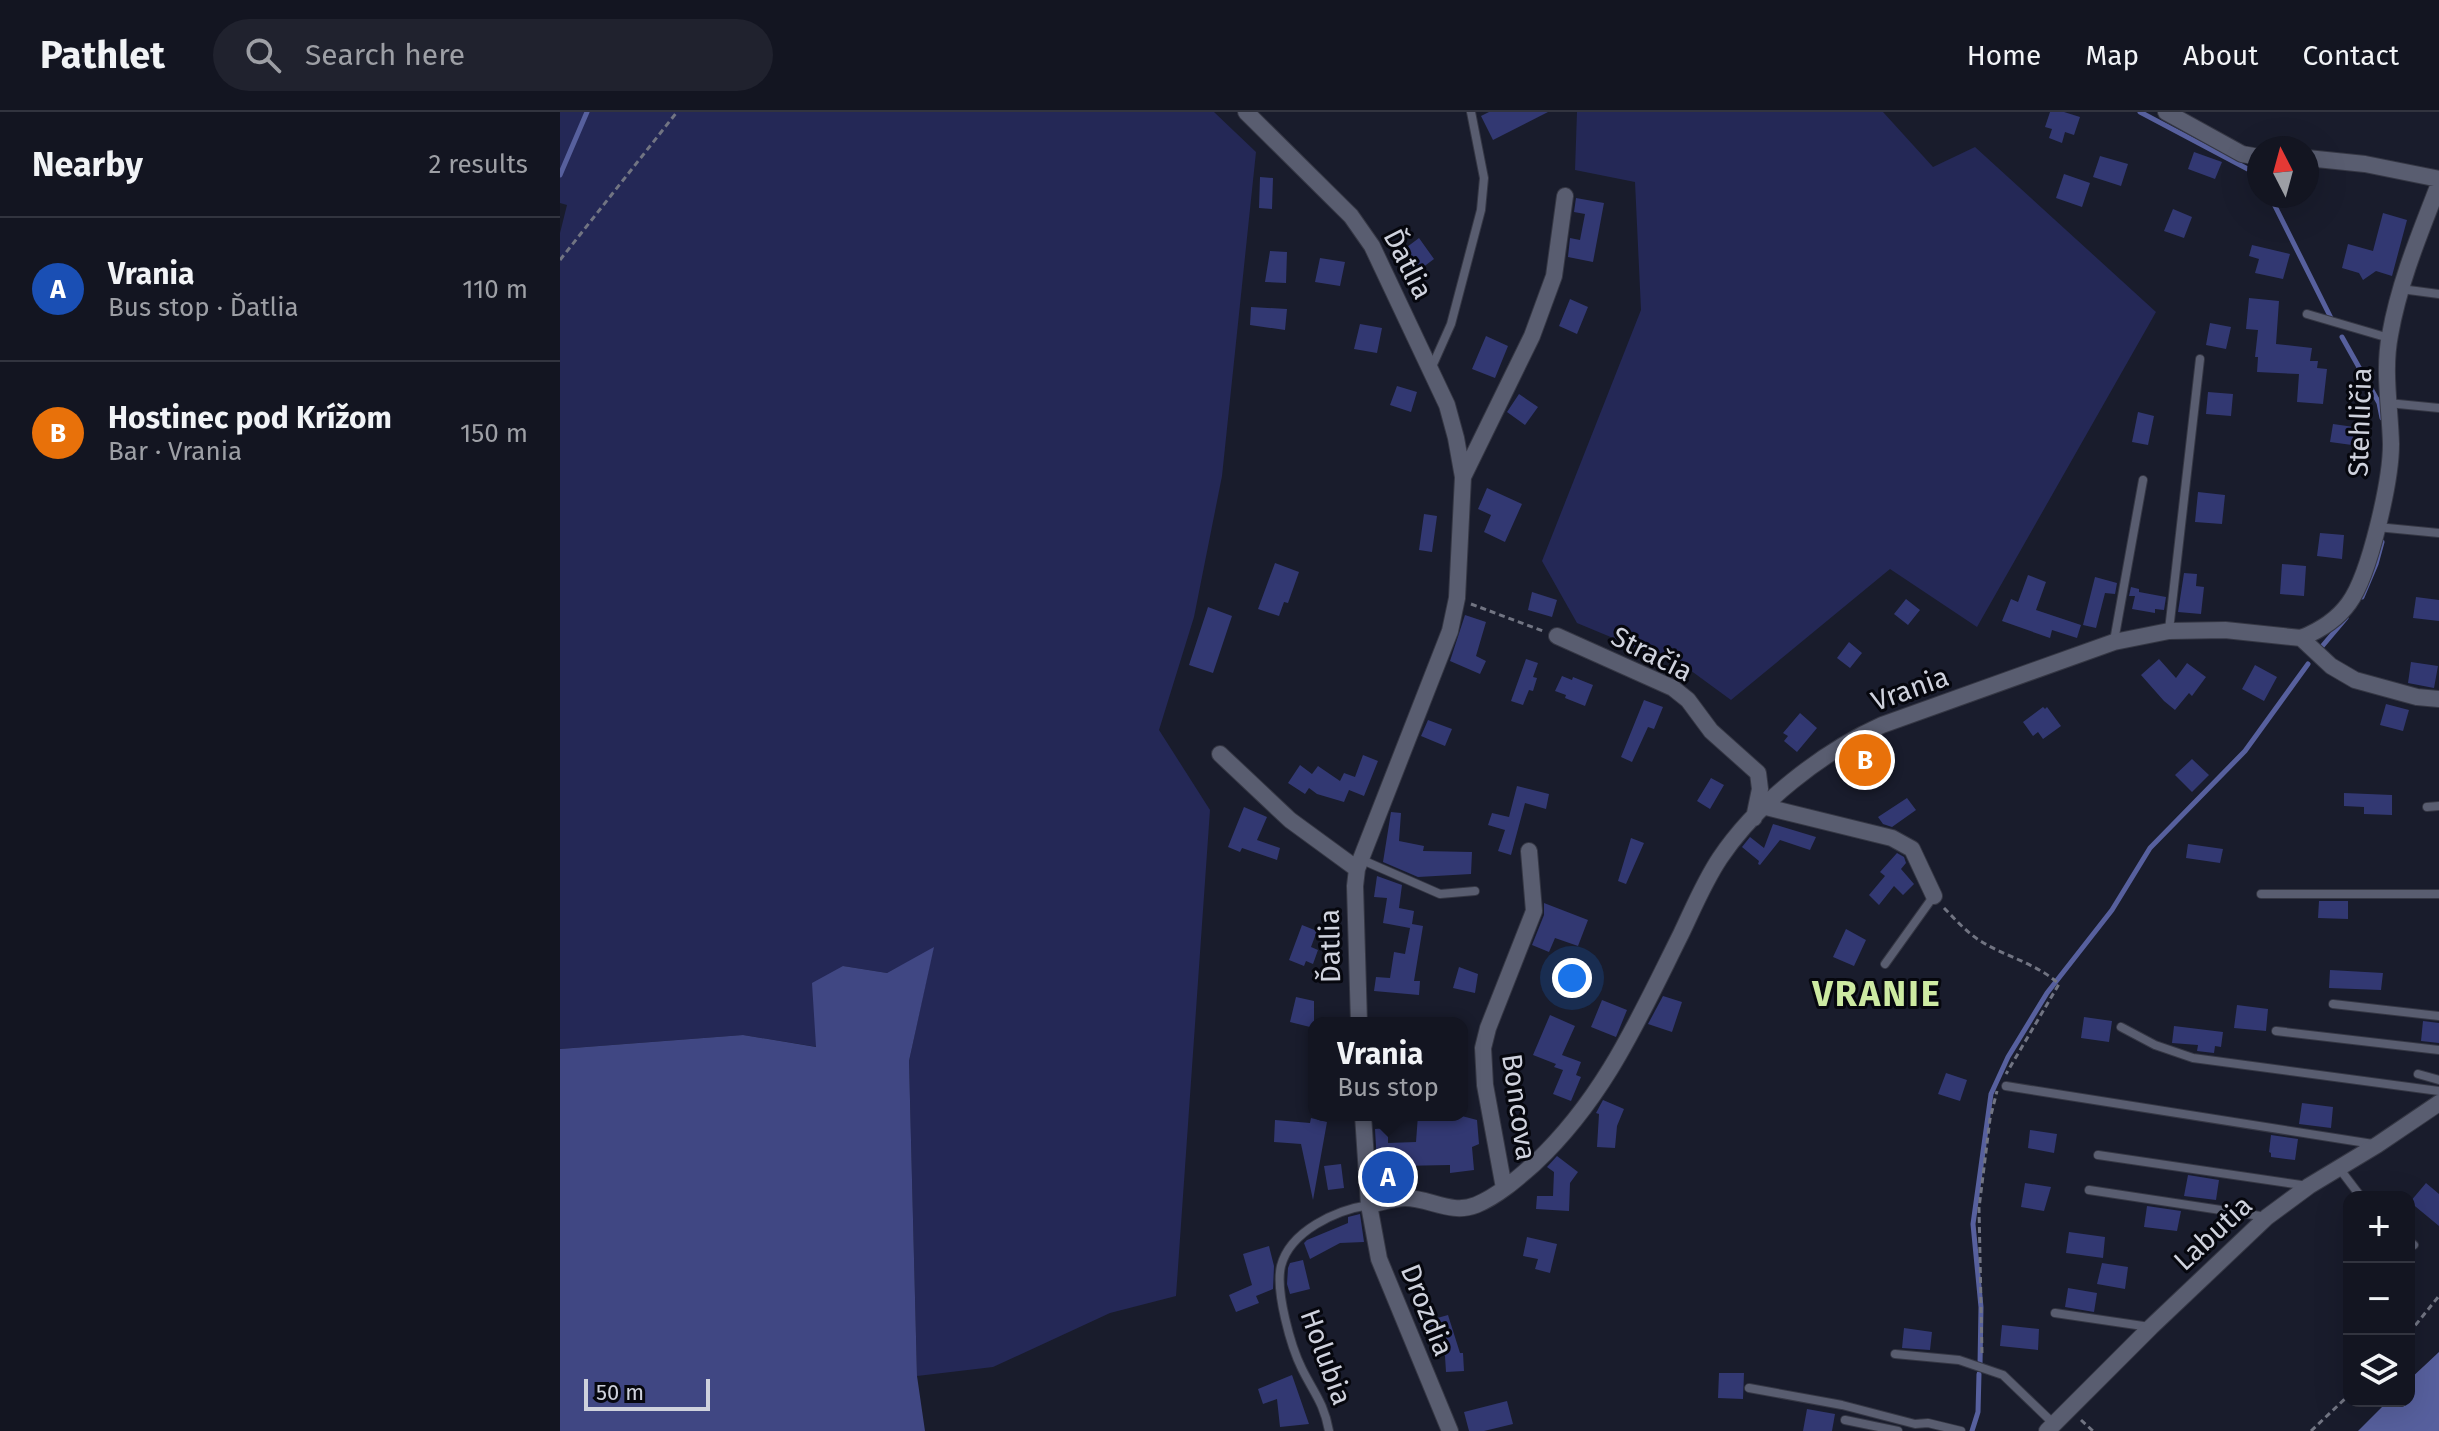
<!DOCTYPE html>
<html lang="en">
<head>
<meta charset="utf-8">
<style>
	:root { --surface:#131521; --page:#20222e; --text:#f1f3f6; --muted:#9d9fa5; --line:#32343f; --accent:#9bcb33 }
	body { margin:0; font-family:"Fira Sans",sans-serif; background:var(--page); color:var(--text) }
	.controls { position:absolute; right:24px; bottom:24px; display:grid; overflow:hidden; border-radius:16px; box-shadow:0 8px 32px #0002 }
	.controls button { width:72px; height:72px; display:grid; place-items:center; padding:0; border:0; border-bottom:2px solid var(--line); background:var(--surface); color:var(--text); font:40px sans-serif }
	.compass { position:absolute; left:1687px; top:24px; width:72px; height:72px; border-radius:50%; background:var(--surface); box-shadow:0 8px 32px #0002; rotate:354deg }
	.scale { position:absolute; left:24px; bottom:20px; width:126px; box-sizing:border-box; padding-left:8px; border:4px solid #cfd2dd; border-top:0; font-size:22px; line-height:28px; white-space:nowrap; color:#cfd2dd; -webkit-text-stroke:6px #06070e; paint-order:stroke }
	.you { position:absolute; left:1012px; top:866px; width:28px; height:28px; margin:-20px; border:6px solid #fff; border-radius:50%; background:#1a73e8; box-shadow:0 0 0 12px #1a73e833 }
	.badge { display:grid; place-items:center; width:52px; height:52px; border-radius:50%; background:var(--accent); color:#fff; font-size:26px; font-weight:700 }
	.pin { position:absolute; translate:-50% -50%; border:4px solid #fff; box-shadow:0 2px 8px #0006 }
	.popup { position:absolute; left:748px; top:905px; width:160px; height:104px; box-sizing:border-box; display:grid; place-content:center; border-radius:16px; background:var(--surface); filter:drop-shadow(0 2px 6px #0005); font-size:26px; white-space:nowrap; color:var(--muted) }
	.popup b { font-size:30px; color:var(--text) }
	.popup::after { content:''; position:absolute; left:50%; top:100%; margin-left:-16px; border:16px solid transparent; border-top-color:var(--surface) }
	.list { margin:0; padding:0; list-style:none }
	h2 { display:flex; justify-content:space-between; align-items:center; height:104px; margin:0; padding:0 32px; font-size:34px }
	h2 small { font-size:26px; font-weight:400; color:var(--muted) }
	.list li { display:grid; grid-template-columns:52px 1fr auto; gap:24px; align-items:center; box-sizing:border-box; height:144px; padding:0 32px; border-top:2px solid var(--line) }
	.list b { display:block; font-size:30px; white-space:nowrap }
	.list p { margin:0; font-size:26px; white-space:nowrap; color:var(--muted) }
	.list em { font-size:26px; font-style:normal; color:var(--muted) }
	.icon { flex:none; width:44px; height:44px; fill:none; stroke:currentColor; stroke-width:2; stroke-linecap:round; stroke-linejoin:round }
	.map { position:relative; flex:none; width:1879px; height:1319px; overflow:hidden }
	header { display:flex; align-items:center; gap:48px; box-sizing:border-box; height:112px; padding:0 40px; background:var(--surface); border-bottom:2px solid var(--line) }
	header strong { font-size:38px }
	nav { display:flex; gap:44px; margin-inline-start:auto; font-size:28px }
	.search { width:560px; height:72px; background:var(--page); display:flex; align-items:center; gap:20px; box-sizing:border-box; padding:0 28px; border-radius:44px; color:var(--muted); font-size:30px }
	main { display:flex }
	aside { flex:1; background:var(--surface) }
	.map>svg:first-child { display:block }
	.green { fill:#242856 }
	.forest { fill:#404783 }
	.water { fill:#57609e }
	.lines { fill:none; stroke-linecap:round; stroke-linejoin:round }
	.stream { stroke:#57609e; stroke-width:5 }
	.building { fill:#323872 }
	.service-casing { stroke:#353744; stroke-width:10 }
	.minor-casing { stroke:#353744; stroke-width:18 }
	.path { stroke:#717482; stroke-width:3; stroke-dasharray:6 4; stroke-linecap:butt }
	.service { stroke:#595d70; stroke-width:8 }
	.minor { stroke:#595d70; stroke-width:16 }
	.labels { text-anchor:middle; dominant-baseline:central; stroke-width:6; stroke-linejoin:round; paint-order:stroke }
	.street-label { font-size:28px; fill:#cfd2dd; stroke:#06070e }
	.district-label { font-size:36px; font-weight:bold; letter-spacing:2px; fill:#cdeaa2; stroke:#06070e }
</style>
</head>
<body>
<header>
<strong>Pathlet</strong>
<div class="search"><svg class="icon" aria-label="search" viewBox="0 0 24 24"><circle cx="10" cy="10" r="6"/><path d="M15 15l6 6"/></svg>Search here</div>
<nav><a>Home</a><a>Map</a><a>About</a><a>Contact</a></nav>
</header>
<main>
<aside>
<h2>Nearby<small>2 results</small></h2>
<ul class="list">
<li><span class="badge" style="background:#1a4fb4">A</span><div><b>Vrania</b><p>Bus stop · Ďatlia</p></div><em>110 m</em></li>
<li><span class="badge" style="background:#e8710a">B</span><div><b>Hostinec pod Krížom</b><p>Bar · Vrania</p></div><em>150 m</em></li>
</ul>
</aside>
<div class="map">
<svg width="1879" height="1319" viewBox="0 0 1879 1319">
	<rect width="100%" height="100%" fill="#191c2c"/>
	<path class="green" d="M0,0H654L696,40L662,364L634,505L599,618L650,698L616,1184L550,1201L433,1255L357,1264L349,949L373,837L327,861L283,854L257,935L183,923L0,937V121L7,93L0,91Z
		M1017,0H1323L1373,55L1415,35L1596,200L1417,515L1330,457L1171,588L1130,558L1017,511L982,449L1081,198L1075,70L1015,58Z"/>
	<path class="forest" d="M374,835L349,949L357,1264L365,1319H0V937L183,923L256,935L252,871L283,854L327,861Z"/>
	<path class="water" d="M1879,1240V1319H1798L1828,1289H1849V1268Z"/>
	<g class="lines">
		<path class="stream" d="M1580,0L1699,63
			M0,63L27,0
			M1710,84L1772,208
			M1782,225L1819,291L1822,306
			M1802,485L1816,452L1822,430
			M1759,538L1786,506
			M1420,1253L1421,1195L1413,1112L1431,982L1448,945L1487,881L1552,798L1590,736L1685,639L1748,552
			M1412,1319L1418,1300L1419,1262"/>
	</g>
	<path class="building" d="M929,0H988L933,28L921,4Z
		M1490,0H1504L1520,5L1514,23L1505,20L1502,31L1489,26L1492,17L1485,15Z
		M1634,40L1662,50L1655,67L1628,57Z
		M1540,44L1568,52L1561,74L1533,65Z
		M1504,62L1530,71L1522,95L1496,86Z
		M700,65L713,66L712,97L699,96Z
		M1016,86L1044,91L1033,150L1008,145L1010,126L1020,128L1025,102L1014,100Z
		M1613,97L1632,105L1624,126L1604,119Z
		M1823,101L1847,108L1832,164L1816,159L1803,168L1799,161L1782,156L1788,132L1813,139Z
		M859,126L874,147L854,162L839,141Z
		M1692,133L1730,142L1723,167L1695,161L1699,147L1689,144Z
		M710,139L727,140L726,171L705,170Z
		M760,146L785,150L780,174L755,170Z
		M1689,186L1719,189L1716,232L1752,236L1750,249H1758L1757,256L1767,257L1763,292L1737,290L1739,262L1697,260L1698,245H1695L1698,218L1686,217Z
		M1010,187L1028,195L1017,222L999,214Z
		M691,195L727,197L725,218L690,213Z
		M1650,211L1671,215L1666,237L1646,233Z
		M800,212L822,216L817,241L794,237Z
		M926,224L948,234L935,266L912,257Z
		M837,274L857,280L851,300L830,293Z
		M1648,280L1673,282L1671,304L1646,302Z
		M959,282L978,295L965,313L947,300Z
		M1578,300L1594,304L1588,333L1572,330Z
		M1773,312L1794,315L1792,333L1770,330Z
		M927,376L962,392L945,430L924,420L931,403L918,397Z
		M1638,380L1665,383L1662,412L1635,410Z
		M864,402L877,404L872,440L859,438Z
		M1760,421L1784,423L1782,447L1757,444Z
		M715,451L739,460L728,491L724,490L719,504L698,497Z
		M1722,452L1746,454L1744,484L1720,482Z
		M1624,461L1637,462L1636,474L1644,475L1641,502L1618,500Z
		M1468,463L1486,470L1476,498L1521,513L1517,526L1492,518L1490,526L1442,509L1451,487L1458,490Z
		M1535,465L1557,471L1555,482L1545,481L1536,516L1523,513Z
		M1571,475L1579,477V480L1606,485L1604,498L1595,497V501L1572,497L1575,484H1569Z
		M972,480L997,488L992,505L968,498Z
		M1856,485L1879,488V509L1853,506Z
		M1346,487L1360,498L1348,513L1334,502Z
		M648,495L672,504L653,561L629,553Z
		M905,503L926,510L916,544L926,549L920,562L890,549Z
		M1289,530L1302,541L1290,556L1277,546Z
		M966,547L978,551L973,565L977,566L973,579L969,578L963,593L951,589Z
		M1599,547L1616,566L1627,551L1646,565L1632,584L1629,581L1615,598L1604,589L1581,563Z
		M1851,550L1878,554L1874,576L1848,571Z
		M1695,553L1717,565L1704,589L1682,577Z
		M1002,564L1012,568L1013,565L1033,573L1025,594L1005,586L1006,583L995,579Z
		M1084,588L1103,595L1094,617L1088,615L1072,650L1061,645Z
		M1826,592L1849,598L1843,619L1820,613Z
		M1483,595L1485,597L1487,595L1501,614L1483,627L1478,620L1473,624L1463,610Z
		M1240,601L1257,616L1237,640L1224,629L1228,624L1223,621Z
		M868,608L892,617L885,634L861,624Z
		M1311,634L1319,655L1299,663L1291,642Z
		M803,643L818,649L804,684L789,678L784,690L757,682L749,676L745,682L728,671L740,653L752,662L758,654L780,669L784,661L795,665Z
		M1632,647L1649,663L1632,680L1615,663Z
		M1151,666L1164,673L1150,697L1137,689Z
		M957,674L989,682L986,697L965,691L951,743L938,739L945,718L928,713L932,701L949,705Z
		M1784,681L1832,683V703L1804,702V695L1784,694Z
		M1347,686L1356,698L1332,715L1323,712L1318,705Z
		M684,695L707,705L697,728L720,736L717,748L682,736L680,740L668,735Z
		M831,700L841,701L839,729L864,734L863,739L912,740L911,762L858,765L823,750Z
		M1213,712L1256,725L1250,738L1220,728L1200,753L1198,752L1199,749L1182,735L1190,725L1204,736Z
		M1071,726L1084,731L1066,772L1058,769Z
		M1628,732L1663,737L1660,751L1626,746Z
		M1337,741L1344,745L1346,751L1341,757L1354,772L1343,783L1334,774L1319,793L1309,783L1325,764L1320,760Z
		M817,764L842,773L839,796L854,799L852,812L863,814L854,869H860L859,883L814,879L816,865L830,866L834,840L845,842L850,816L823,811L827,786L814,785Z
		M1759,789H1788V807L1758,806Z
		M984,791L1028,808L1018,834L995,826L989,840L972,833L984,803Z
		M742,813L757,819L751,835L758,838L753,852L746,849L744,854L729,848Z
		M1286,817L1306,828L1294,854L1273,845Z
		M899,855L918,862L915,881L893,876Z
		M1770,858L1823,861L1821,878L1769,876Z
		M1103,884L1122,890L1112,920L1088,912Z
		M736,885L754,889V916L730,910Z
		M1042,888L1067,898L1056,925L1031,915Z
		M1677,893L1708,897L1706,919L1674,916Z
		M990,903L1015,914L1002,943L1021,950L1016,963L1021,965L1011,989L993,982L1003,958L994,955L996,952L973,943Z
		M1524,905L1552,909L1549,930L1521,926Z
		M1863,909L1879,911V931L1861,929Z
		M1614,914L1663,920L1661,935L1655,934L1654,941L1637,939L1638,933L1612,931Z
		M1386,961L1407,968L1400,989L1378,982Z
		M1043,988L1064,997L1057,1014L1055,1036L1037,1035L1039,1002L1036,1001Z
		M1742,991L1773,995L1771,1016L1739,1012Z
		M858,1003H898L917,1008L919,1032L912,1035L914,1058L890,1061V1053L838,1054V1051L828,1052V1068H818L815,1017L828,1016V1031L856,1030Z
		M751,1006L767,1010L753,1088L741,1032L714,1030L715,1008L750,1011Z
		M1470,1018L1497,1022L1494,1041L1468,1036Z
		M1711,1023L1738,1027L1735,1048L1711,1045V1041L1709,1040Z
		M997,1044L1018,1060L1010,1071L1009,1099L976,1097L977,1084H993L994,1060L987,1055Z
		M781,1052L784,1076L768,1078L764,1054Z
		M1628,1063L1659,1068L1656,1088L1624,1084Z
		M1465,1071L1491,1075L1484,1099L1461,1095Z
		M1866,1071L1879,1082V1114L1850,1090Z
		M1587,1094L1621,1099L1617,1119L1584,1115Z
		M800,1102L804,1130L780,1131L750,1147L744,1131L747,1128L788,1111V1105Z
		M1509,1120L1545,1125L1543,1146L1506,1141Z
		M967,1125L997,1132L990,1161L975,1157L978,1147L963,1144Z
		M709,1134L714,1154L713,1177L696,1184L699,1191L676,1200L669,1183L692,1173L683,1142Z
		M743,1148L750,1177L730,1182L727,1172L728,1156L730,1151Z
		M1542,1151L1568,1155L1565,1177L1537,1172Z
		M1508,1176L1537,1181L1534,1200L1505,1195Z
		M888,1203L900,1241H903L904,1259L886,1260L885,1244L878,1236L874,1222L867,1223L863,1210Z
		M1442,1213L1479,1217L1478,1238L1440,1234Z
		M1344,1216L1372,1220L1370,1238L1342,1236Z
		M1159,1261H1184L1183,1287L1158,1286Z
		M732,1263L749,1312L720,1315L717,1287L703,1292L698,1277Z
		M947,1289L953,1312L924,1319H909L904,1300Z
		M1247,1297L1275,1302L1272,1319H1243Z"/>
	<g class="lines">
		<g class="service-casing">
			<path id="service" d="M1841,177L1879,182
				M1747,202L1829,226
				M871,257L891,212L921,98L924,66L911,0
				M1828,291L1879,296
				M1817,415L1879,421
				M1609,518L1640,247
				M1554,529L1583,368
				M1867,695L1879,694
				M800,747L880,782L915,779
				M1701,782H1879
				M1325,852L1373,785
				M1773,892L1879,904
				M1561,915L1595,933L1633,946L1879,979
				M1716,919L1879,938
				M1858,962L1879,968
				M1446,974L1813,1032
				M1538,1043L1748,1074
				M1779,1056L1801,1085
				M1529,1078L1707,1105
				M1849,1129L1854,1133
				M1495,1201L1590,1215
				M1335,1242L1399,1248L1443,1263L1494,1312
				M1189,1276L1282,1293L1355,1312L1368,1311L1401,1319
				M1285,1308L1338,1319
				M769,1319C764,1291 754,1281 742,1257C731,1235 715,1179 721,1154C730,1119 776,1098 809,1093"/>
		</g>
		<g class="minor-casing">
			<path id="minor" d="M686,0L791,104L812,134L887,293L896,326L903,365L897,486L890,519L797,757L795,774L799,911
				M1606,0L1682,42L1699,45
				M1747,46L1805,52L1879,67
				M903,365L972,224L994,164L1005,84
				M997,524L1113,576L1128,588L1151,619L1198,661L1200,677L1194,706
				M1741,526C1761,518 1777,508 1789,491C1810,462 1831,368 1831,332C1830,295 1823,259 1830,223C1839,171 1860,121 1879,72
				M660,642L730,708L797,757
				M1206,695L1332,726L1352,737L1374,784
				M803,1003L809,1093L819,1147L890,1319
				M944,1076L925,973L923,936L928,916L974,799L969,739
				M809,1093C821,1091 833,1086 845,1086C870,1086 891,1103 916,1093C938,1084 958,1066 975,1051C1045,985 1079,906 1121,822C1133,797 1144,770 1160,746C1197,691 1262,640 1322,613L1554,530L1609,519L1665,518L1741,526L1771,554L1795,568L1857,585L1879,587
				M1487,1319L1591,1215L1707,1105L1749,1074L1817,1033L1879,991"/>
		</g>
		<path class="path" d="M0,148L117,0
			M911,492L983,519
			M1384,796C1396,808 1407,821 1422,830C1447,845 1477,852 1499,872L1446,962
			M1849,1221L1879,1184
			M1422,1241L1419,1096L1430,1007L1437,979
			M1521,1308L1533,1319
			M1751,1319L1789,1283"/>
		<use href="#service" class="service"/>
		<use href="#minor" class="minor"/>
	</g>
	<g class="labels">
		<g class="street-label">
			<text transform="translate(848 152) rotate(63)">Ďatlia</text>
			<text transform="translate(1800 310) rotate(-88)">Stehličia</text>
			<text transform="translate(1092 542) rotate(27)">Stračia</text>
			<text transform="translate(1350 577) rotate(-20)">Vrania</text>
			<text transform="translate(770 834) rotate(-91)">Ďatlia</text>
			<text transform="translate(959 995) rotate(82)">Boncova</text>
			<text transform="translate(1653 1121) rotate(-43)">Labutia</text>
			<text transform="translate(867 1198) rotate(68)">Drozdia</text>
			<text transform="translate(766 1245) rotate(70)">Holubia</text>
		</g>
		<g class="district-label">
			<text x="1317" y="882">VRANIE</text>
		</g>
	</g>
</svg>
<div class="controls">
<button>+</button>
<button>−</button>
<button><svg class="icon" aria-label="layers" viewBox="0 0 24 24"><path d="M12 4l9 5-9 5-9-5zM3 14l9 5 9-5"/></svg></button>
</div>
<svg class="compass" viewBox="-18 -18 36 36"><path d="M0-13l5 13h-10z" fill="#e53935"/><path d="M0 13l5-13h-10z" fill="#9d9fa5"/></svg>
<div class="scale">50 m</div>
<div class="you"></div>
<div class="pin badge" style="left:828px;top:1065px;background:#1a4fb4">A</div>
<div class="popup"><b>Vrania</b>Bus stop</div>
<div class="pin badge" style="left:1305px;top:648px;background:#e8710a">B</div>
</div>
</main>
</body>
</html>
